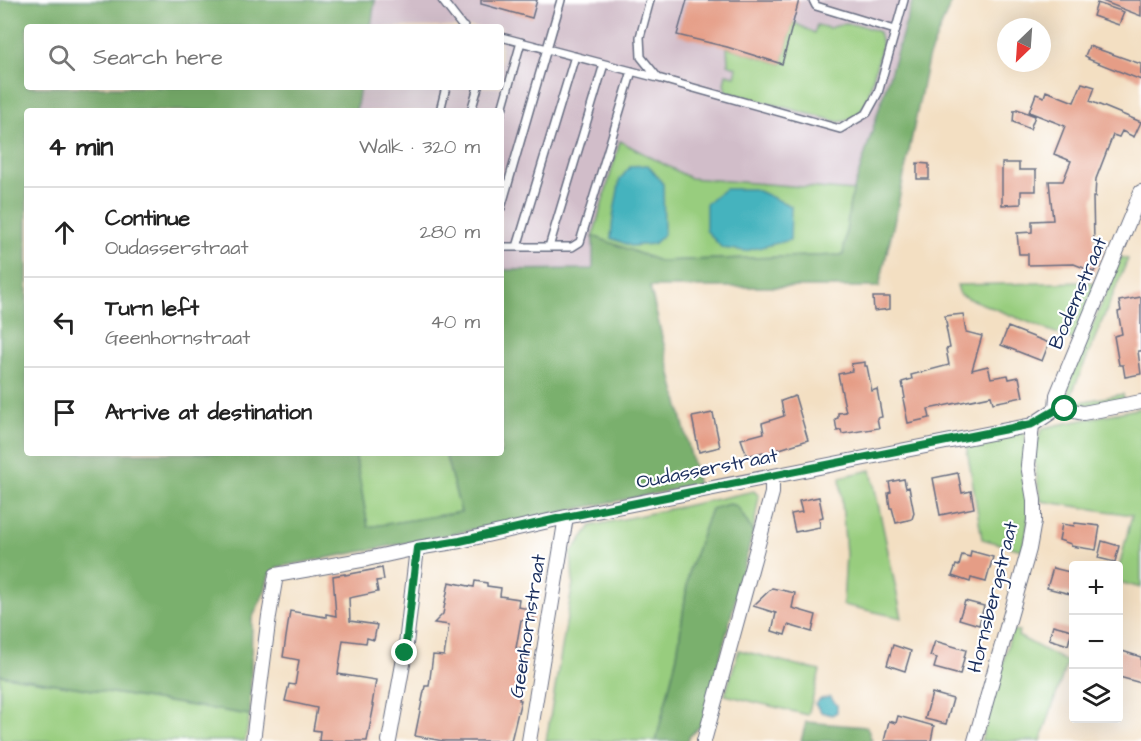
<!DOCTYPE html>
<html lang="en">
<head>
<meta charset="utf-8">
<style>
	:root { --surface:#fff; --page:#f6f6f6; --text:#222; --muted:#767676; --line:#e0e0e0 }
	body { margin:0; font-family:"Architects Daughter",sans-serif; background:var(--page); color:var(--text) }
	.controls { position:absolute; right:18px; bottom:18px; display:grid; overflow:hidden; border-radius:6px; box-shadow:0 6px 24px #0002 }
	.controls button { width:54px; height:54px; display:grid; place-items:center; padding:0; border:0; border-bottom:2px solid var(--line); background:var(--surface); color:var(--text); font:30px sans-serif }
	.compass { position:absolute; left:997px; top:18px; width:54px; height:54px; border-radius:50%; background:var(--surface); box-shadow:0 6px 24px #0002; rotate:205deg }
	.stop { position:absolute; width:18px; height:18px; margin:-14px; border:4px solid #0b8043; border-radius:50%; background:#fff }
	.stop.end { background:#0b8043; border-color:#fff; box-shadow:0 2px 6px #0008 }
	.list { margin:0; padding:0; list-style:none }
	h2 { display:flex; justify-content:space-between; align-items:center; height:78px; margin:0; padding:0 24px; font-size:26px }
	h2 small { font-size:20px; font-weight:400; color:var(--muted) }
	.list li { display:grid; grid-template-columns:39px 1fr auto; gap:18px; align-items:center; box-sizing:border-box; height:90px; padding:0 24px; border-top:2px solid var(--line) }
	.list b { display:block; font-size:22px; white-space:nowrap }
	.list p { margin:0; font-size:20px; white-space:nowrap; color:var(--muted) }
	.list em { font-size:20px; font-style:normal; color:var(--muted) }
	.icon { flex:none; width:33px; height:33px; fill:none; stroke:currentColor; stroke-width:2; stroke-linecap:round; stroke-linejoin:round }
	.map { position:relative; flex:none; width:1141px; height:741px; overflow:hidden }
	.search { position:absolute; background:var(--surface); box-shadow:0 6px 24px #0002; left:24px; top:24px; width:480px; height:66px; display:flex; align-items:center; gap:15px; box-sizing:border-box; padding:0 21px; border-radius:6px; color:var(--muted); font-size:22px }
	.panel { position:absolute; background:var(--surface); box-shadow:0 6px 24px #0002; left:24px; top:108px; width:480px; height:348px; border-radius:6px }
	.map>svg:first-child { display:block }
	.industrial { fill:#d1bdc9 }
	.green { fill:#98cd7e; stroke:#5a7e6e; stroke-width:1.5 }
	.forest { fill:#7ab06d; stroke:#4a7066; stroke-width:1.5 }
	.water { fill:#44b3be; stroke:#30718e; stroke-width:1.5 }
	.building { fill:#e59d86 }
	.lines { fill:none; stroke-linecap:round; stroke-linejoin:round }
	.lane-casing { stroke:#676d81; stroke-width:10 }
	.street-casing { stroke:#676d81; stroke-width:16 }
	.lane { stroke:#fff; stroke-width:7 }
	.street { stroke:#fff; stroke-width:14 }
	.route { stroke:#0b8043; stroke-width:8 }
	.labels { text-anchor:middle; dominant-baseline:central; stroke-width:4.5; stroke-linejoin:round; paint-order:stroke }
	.street-label { font-size:20px; fill:#1b2f5e; stroke:#fff }
</style>
</head>
<body>
<div class="map">
<svg width="1141" height="741" viewBox="0 0 1141 741">
	<rect width="100%" height="100%" fill="#fff"/>
	<filter id="ink" filterUnits="userSpaceOnUse"><feTurbulence type="fractalNoise" baseFrequency=".0167" numOctaves="2"/><feDisplacementMap in="SourceGraphic" scale="12" xChannelSelector="R" yChannelSelector="G"/><feConvolveMatrix kernelMatrix="1 2 1 2 8 2 1 2 1" color-interpolation-filters="sRGB"/></filter>
	<filter id="wash" filterUnits="userSpaceOnUse"><feTurbulence type="fractalNoise" baseFrequency=".008" numOctaves="4" result="noise"/><feDisplacementMap in="SourceGraphic" scale="24" xChannelSelector="R" yChannelSelector="G"/><feGaussianBlur stdDeviation="1.35" result="paint"/><feColorMatrix in="noise" values="0 0 0 0 0 0 0 0 0 0 0 0 0 0 0 0 0 1.4 0 .05"/><feComposite in="paint" operator="in"/></filter>
	<g filter="url(#wash)">
		<rect width="100%" height="100%" fill="#f3dfc2"/>
		<path class="industrial" d="M375,0H913L850,202L659,261L593,236L594,269L501,270V111H356L360,87H501V27H371Z"/>
		<path class="green" d="M793,22L814,33L817,25L829,28L844,24L860,25L879,32L882,45L866,104C858,116 853,120 839,122L731,93L726,91L724,84L726,74L735,76L737,68L728,64L727,47L782,64Z
			M620,141L690,178L854,191L850,202L843,255L659,261L593,236Z
			M1121,257L1128,259L1072,393L1080,402L1123,394L1124,399L1083,407C1072,404 1066,397 1068,385Z
			M1089,282L1097,284L1073,340L960,295L957,285Z
			M1141,408V588L1119,582V567L1132,515L1041,501C1037,477 1029,449 1043,428Z
			M1021,432L1025,433L1029,501L1027,532L1022,550L982,539L966,443Z
			M355,453H445L461,512L368,527Z
			M871,470L902,618L843,605L846,554L840,477Z
			M754,491L759,496L753,532L737,506L729,504L711,509L689,571L677,656L656,741H546L573,583L571,553L591,526Z
			M1012,630L1019,631L1018,636L1067,662L1041,741H981Z
			M739,650L820,671L808,715L725,695Z
			M0,675L250,715L245,741H0Z"/>
		<path class="forest" d="M0,0H375L371,27H27V87H360L356,111H27V453H355L368,527L461,512L445,453H501V270L593,269V236L659,261L843,255L850,202L913,0H952L928,59L896,214L879,287H650L698,485L370,550L278,567L269,575L265,591L252,619L250,715L0,675Z
			M729,504L737,506L753,532L703,723L689,737L688,741H656L677,656L689,571L711,509Z
			M806,722L867,727L872,741H801Z"/>
		<path class="water" d="M648,165L663,184L664,234L653,244L631,246L611,238L613,217L620,179L631,166Z
			M725,189H754L791,206L790,240L745,251L722,248L706,230V204Z
			M830,697L837,705V712L832,715L821,712L815,704L821,699Z"/>
		<g id="blocks">
			<path class="building" d="M481,0H537L532,18L481,4Z
				M687,0H799L782,64L727,47L677,35Z
				M1102,0H1141V16L1102,1Z
				M1097,3L1124,12L1119,25L1093,16Z
				M1089,46L1141,64V80L1088,59L1089,58L1085,56Z
				M1082,83L1095,87L1090,101L1141,122L1134,137L1122,131L1119,137L1113,135L1096,179L1095,197H1093L1094,243L1104,247L1094,272L1074,264L1028,265V254H1019L1017,233L1032,232V221L1053,220L1049,181H1063L1071,161L1054,154L1065,126L1029,112L1036,94L1044,97L1046,91L1074,102Z
				M1017,109L1035,116L1030,129L1013,122L1014,110L1017,111Z
				M917,163L929,164V179H917Z
				M1002,163H1019V170H1036V191H1021V204L1002,205Z
				M873,297H890V309L874,311Z
				M1141,297V351H1138L1141,374L1125,377L1123,365H1119L1114,336L1122,334L1118,312L1121,311L1119,301Z
				M963,314L966,332L982,336L972,370L988,366L991,378L1008,375L1009,379L1019,377L1023,397L993,403L991,396L928,409L930,418L908,423L903,399L905,398L902,382L912,379L911,375L949,365L946,349L950,348L946,327H947L945,316Z
				M1008,327L1049,343L1042,361L1001,345Z
				M865,362V366H867L872,391L877,389L882,417L877,418L879,428L842,434L841,430L837,431L835,419L838,418V413L846,412L838,374L852,371L851,364Z
				M795,396L808,440L764,454L763,452L747,456L741,439L764,433L762,423L784,416L781,401Z
				M713,413L720,447L699,452L692,417Z
				M958,473L962,493L971,491L974,508L940,515L933,478Z
				M904,479L906,488L909,487L914,513L912,519L896,523L892,508H890L888,493L891,492L889,482Z
				M819,497L823,517L819,518L820,527L795,532L791,514L802,512L799,501Z
				M1075,523L1100,526L1096,550L1071,546V544L1059,540L1062,524L1074,526Z
				M1102,541L1119,546L1115,562L1098,558Z
				M971,551L993,557L986,582L971,578L970,582L952,576L956,565L959,566L962,555L970,557Z
				M382,568L384,580L376,581L378,592L349,598L350,621L377,625L374,640L367,638L366,643L343,640L338,674L376,680L372,705H374L367,741H319L320,731L313,730L317,708L285,701L289,684L295,685L299,660L283,657L290,611L326,617V614L336,616L333,576L345,574V575Z
				M1053,568L1074,573V595L1047,588Z
				M475,581L487,583V586L501,588L500,596L519,599L518,607L535,610L533,622L521,620L516,648L527,650L519,700H521L511,741H443L415,736L425,686H429L433,655L444,656L449,625L434,623L443,614L449,582L474,587Z
				M772,588L795,593L792,608L816,615L812,632L788,625L785,635L772,631L776,613L753,606Z
				M965,601L984,606L979,625L959,619Z
				M1053,625L1072,630L1068,645L1049,639Z
				M935,641L966,650L960,675L934,668L937,658L930,656Z
				M893,645L911,651L905,671L887,665Z
				M1119,650L1141,657V683L1119,677Z
				M932,693L953,699L946,724L925,719Z
				M898,716L934,726L931,741H884L889,721L896,723Z"/>
		</g>
	</g>
	<g filter="url(#ink)">
		<use href="#blocks" fill-opacity="0" stroke="#676d81" stroke-width="1.5"/>
		<g class="lines">
			<g class="lane-casing">
				<path id="lane" d="M442,0L463,27H464
					M650,0L640,37L641,57L658,78L840,129L867,113L878,93L904,0
					M813,0L816,6L895,30
					M501,37L658,78
					M440,111L446,87
					M471,111L478,87
					M501,113L521,42
					M501,208L561,0
					M501,247H572L580,242L632,71
					M517,247L575,56
					M549,247L604,64"/>
			</g>
			<g class="street-casing">
				<path id="street" d="M1056,409L1057,395L1141,192
					M253,741L269,616L276,575L367,559L417,548L460,541L566,517L1032,425L1056,409H1065L1083,413L1141,402
					M389,741L405,653L417,548
					M529,741L566,517
					M704,741L772,493V476
					M975,741L1029,549L1034,521V500L1028,465L1032,425"/>
			</g>
			<use href="#lane" class="lane"/>
			<use href="#street" class="street"/>
		</g>
	</g>
	<g class="lines" filter="url(#ink)">
		<path class="route" d="M405,653L417,548L460,541L566,517L1032,424L1056,410L1065,409"/>
	</g>
	<g class="labels">
		<g class="street-label">
			<text transform="translate(1078 293) rotate(-67)">Bodemstraat</text>
			<text transform="translate(707 469) rotate(-11)">Oudasserstraat</text>
			<text transform="translate(993 597) rotate(-76)">Hornsbergstraat</text>
			<text transform="translate(528 626) rotate(-81)">Geenhornstraat</text>
		</g>
	</g>
</svg>
<div class="controls">
<button>+</button>
<button>−</button>
<button><svg class="icon" aria-label="layers" viewBox="0 0 24 24"><path d="M12 4l9 5-9 5-9-5zM3 14l9 5 9-5"/></svg></button>
</div>
<svg class="compass" viewBox="-18 -18 36 36"><path d="M0-13l5 13h-10z" fill="#e53935"/><path d="M0 13l5-13h-10z" fill="#767676"/></svg>
<div class="stop" style="left:1065px;top:409px"></div>
<div class="stop end" style="left:405px;top:653px"></div>
<div class="search"><svg class="icon" aria-label="search" viewBox="0 0 24 24"><circle cx="10" cy="10" r="6"/><path d="M15 15l6 6"/></svg>Search here</div>
<section class="panel">
<h2>4 min<small>Walk · 320 m</small></h2>
<ul class="list">
<li><svg class="icon" aria-label="ahead" viewBox="0 0 24 24"><path d="M12 20V5M6 11l6-6 6 6"/></svg><div><b>Continue</b><p>Oudasserstraat</p></div><em>280 m</em></li>
<li><svg class="icon" aria-label="left" viewBox="0 0 24 24"><path d="M17 20v-9H6M10 6l-5 5 5 5"/></svg><div><b>Turn left</b><p>Geenhornstraat</p></div><em>40 m</em></li>
<li><svg class="icon" aria-label="arrive" viewBox="0 0 24 24"><path d="M6 21V4h12l-3 4 3 4H6"/></svg><div><b>Arrive at destination</b></div></li>
</ul>
</section>
</div>
</body>
</html>
